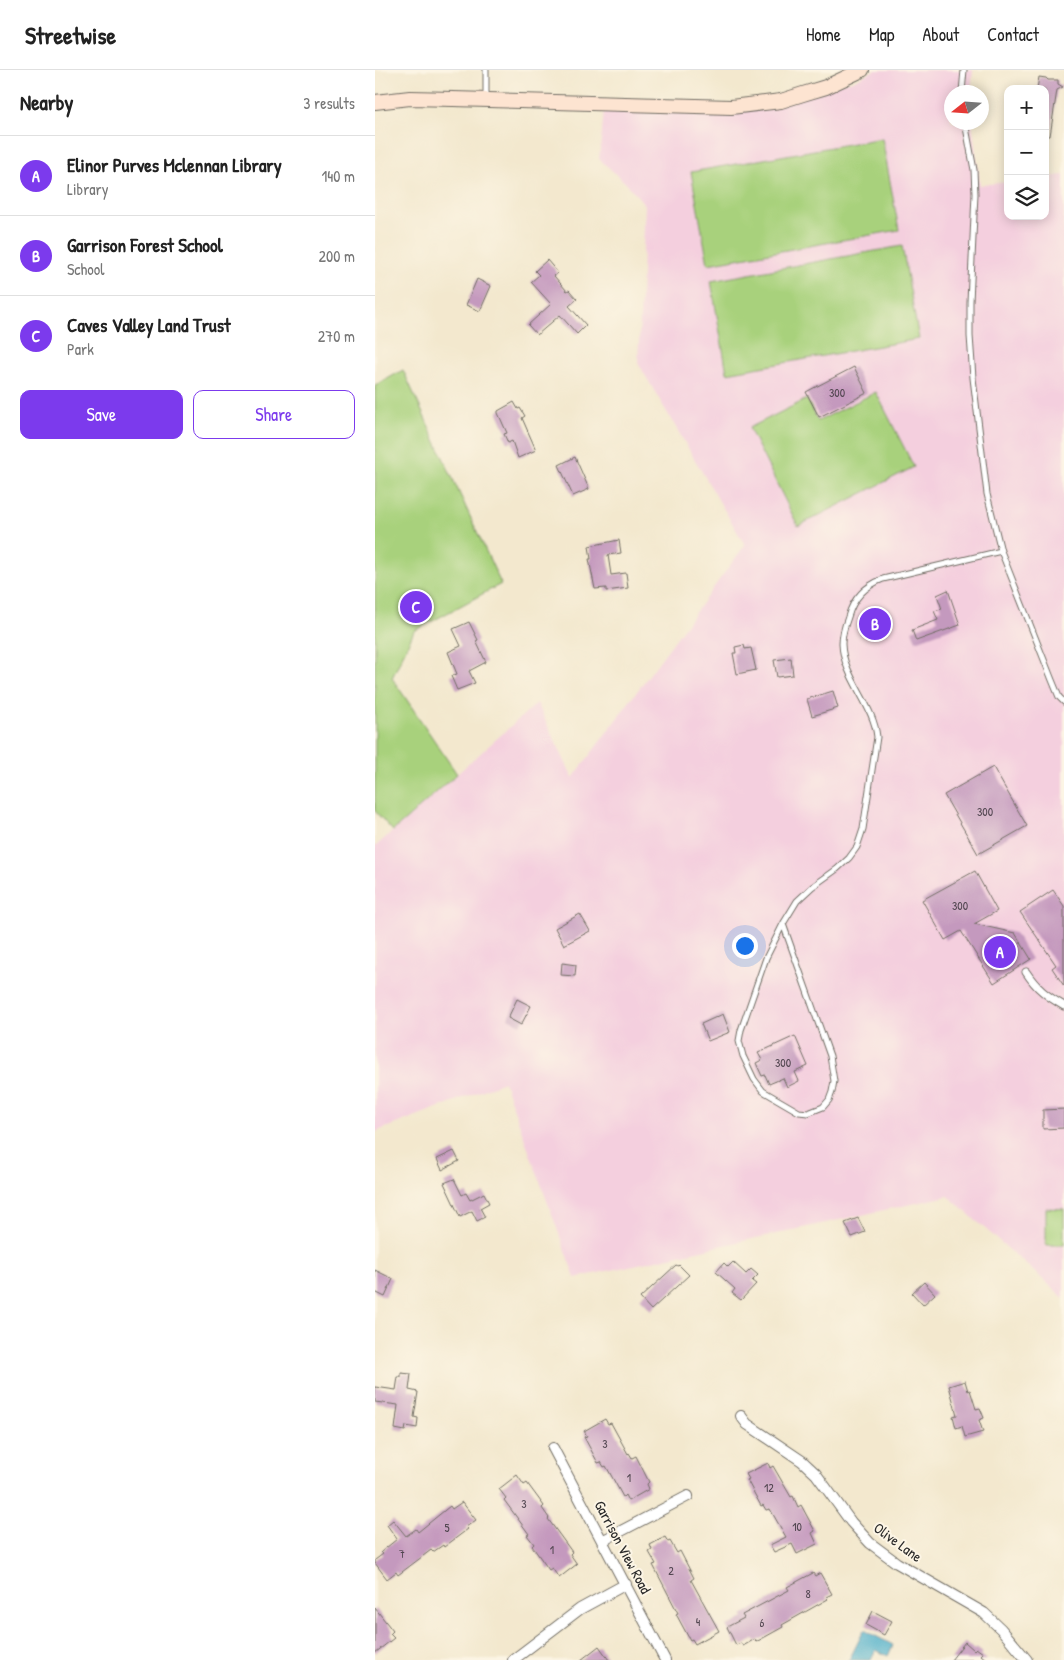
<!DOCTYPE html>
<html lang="en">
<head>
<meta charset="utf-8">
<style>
	:root { --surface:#fff; --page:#f2f2f2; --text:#222; --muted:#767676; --line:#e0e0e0; --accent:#7c3aed }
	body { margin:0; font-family:"Patrick Hand",sans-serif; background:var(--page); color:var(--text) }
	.controls { position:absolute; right:15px; top:15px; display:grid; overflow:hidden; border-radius:10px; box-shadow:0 2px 12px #0003 }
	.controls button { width:45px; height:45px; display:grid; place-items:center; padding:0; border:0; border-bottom:1px solid var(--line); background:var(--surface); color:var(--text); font:25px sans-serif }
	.compass { position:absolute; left:569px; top:15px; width:45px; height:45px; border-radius:50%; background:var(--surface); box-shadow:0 2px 12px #0003; rotate:253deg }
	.you { position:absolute; left:369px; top:875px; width:18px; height:18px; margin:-12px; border:4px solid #fff; border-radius:50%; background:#1a73e8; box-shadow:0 0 0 8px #1a73e833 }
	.badge { display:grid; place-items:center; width:32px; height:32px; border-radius:50%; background:var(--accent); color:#fff; font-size:16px; font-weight:700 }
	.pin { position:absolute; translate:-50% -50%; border:2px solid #fff; box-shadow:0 1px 5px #0006 }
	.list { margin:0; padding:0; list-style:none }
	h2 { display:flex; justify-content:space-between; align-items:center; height:65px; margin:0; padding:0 20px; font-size:21px }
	h2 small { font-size:16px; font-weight:400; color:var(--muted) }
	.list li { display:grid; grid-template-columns:32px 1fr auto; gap:15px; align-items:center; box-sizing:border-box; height:80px; padding:0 20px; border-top:1px solid var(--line) }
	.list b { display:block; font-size:19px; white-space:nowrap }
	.list p { margin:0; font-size:16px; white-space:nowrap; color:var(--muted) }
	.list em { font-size:16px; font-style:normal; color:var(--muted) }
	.actions { display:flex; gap:10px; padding:15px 20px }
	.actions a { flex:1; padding:11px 0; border:1px solid var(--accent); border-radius:10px; text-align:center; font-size:18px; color:var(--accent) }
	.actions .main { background:var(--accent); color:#fff }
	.icon { flex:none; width:28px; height:28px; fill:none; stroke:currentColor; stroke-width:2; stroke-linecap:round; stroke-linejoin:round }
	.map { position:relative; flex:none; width:689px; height:1590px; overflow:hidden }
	header { display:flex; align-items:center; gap:30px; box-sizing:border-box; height:70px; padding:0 25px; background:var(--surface); border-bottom:1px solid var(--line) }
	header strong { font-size:24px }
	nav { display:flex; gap:28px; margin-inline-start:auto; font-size:18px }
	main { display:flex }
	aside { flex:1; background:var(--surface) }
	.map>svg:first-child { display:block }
	.built { fill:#f4cfde }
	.green { fill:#a8d17c; stroke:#6a7e54 }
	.water { fill:#4aadc9; stroke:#3a6c7a }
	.building { fill:#c499be }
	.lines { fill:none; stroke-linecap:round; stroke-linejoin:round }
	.service-casing { stroke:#716d64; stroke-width:7 }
	.pedestrian-casing { stroke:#716d64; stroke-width:9 }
	.minor-casing { stroke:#716d64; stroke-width:12 }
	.secondary-casing { stroke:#716d64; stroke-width:16 }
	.service { stroke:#fff; stroke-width:5 }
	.pedestrian { stroke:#fff; stroke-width:7 }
	.minor { stroke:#fff; stroke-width:10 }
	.secondary { stroke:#fde4d1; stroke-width:14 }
	.labels { text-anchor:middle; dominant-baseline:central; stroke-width:4; stroke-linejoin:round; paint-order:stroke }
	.number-label { font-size:12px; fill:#514650 }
	.street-label { font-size:15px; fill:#2b2b2b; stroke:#fcf5e5 }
</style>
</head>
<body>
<header>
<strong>Streetwise</strong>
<nav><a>Home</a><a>Map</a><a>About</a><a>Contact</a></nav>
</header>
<main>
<aside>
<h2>Nearby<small>3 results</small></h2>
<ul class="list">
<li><span class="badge">A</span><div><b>Elinor Purves Mclennan Library</b><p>Library</p></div><em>140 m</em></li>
<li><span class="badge">B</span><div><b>Garrison Forest School</b><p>School</p></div><em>200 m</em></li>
<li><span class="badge">C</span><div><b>Caves Valley Land Trust</b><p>Park</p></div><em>270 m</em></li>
</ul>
<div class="actions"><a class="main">Save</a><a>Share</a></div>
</aside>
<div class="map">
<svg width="689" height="1590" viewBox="0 0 689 1590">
	<rect width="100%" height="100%" fill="#fcf5e5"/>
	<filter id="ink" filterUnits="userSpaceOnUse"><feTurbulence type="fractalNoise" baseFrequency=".02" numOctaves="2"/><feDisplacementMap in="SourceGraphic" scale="10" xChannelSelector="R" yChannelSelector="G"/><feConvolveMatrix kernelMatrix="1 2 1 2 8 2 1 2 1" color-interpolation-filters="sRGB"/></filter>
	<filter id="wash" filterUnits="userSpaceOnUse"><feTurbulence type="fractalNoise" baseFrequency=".0096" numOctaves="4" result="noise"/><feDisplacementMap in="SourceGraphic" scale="20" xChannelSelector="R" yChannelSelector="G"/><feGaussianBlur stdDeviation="1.12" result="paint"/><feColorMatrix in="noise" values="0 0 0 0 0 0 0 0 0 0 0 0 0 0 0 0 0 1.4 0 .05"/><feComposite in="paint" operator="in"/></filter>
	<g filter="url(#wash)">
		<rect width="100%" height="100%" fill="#f3e8ce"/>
		<path class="built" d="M500,0H598L596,22H576V52L597,53L605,115L633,112V146H670V107L689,105V1228L573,1126L200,1208L129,1012L0,1062V777L162,633L198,708L370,475L263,293L270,135L253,115L224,89L229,41L323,43L478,11Z"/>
		<path class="green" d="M507,68L524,160L333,194L316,102Z
			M527,176L544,269L352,303L336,211Z
			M28,300L126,514L39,561L17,608L82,704L18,761L0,741V316Z
			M501,322L539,397L423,456L374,358L432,329L443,351Z
			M671,1138L689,1139V1175H671Z"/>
		<path class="water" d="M489,1560L518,1575L513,1586L501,1580L496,1590H474Z"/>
		<g id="blocks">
			<path class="building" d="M664,7L671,8L673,10H683V14L688,17L682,20L675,66H670V19H662Z
				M172,190L183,203L179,206L192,221L194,220L202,229L194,236L211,255L202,264L185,245L162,265L153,255L176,234L156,212L164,205L160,201Z
				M102,209L116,216L105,241L91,235Z
				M479,297L492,323L444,347L431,322Z
				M139,332L143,339L145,338L150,346L147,348L161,380L143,388L137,371L133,373L129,364L132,363L123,343V341Z
				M200,387L214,419L198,426L184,395Z
				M244,470L246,483L233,485L236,505L251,503L253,518L231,521V518L220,519L214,489H216L214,476Z
				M573,520L585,555L541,571L537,560L563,550L559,541L567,539L562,525Z
				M94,552L103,570L101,571L111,592L94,601L100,613L82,620L76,606L82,604L73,582L86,576L78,559Z
				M369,575L370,579L376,578L381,600L362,604L358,583H361L360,577Z
				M416,588L418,605L402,607L399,590Z
				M458,621L463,638L437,646L432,629Z
				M618,697L652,756L603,784L569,725Z
				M600,801L622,841L599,854L640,863L656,889L619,913L586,861L570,870L547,830Z
				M678,820L689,836V916L677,898L681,895L645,842Z
				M205,844L215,861L189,875L180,858Z
				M187,893L201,895L200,906L186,905Z
				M142,929L156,936L146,955L133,948Z
				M348,944L355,962L333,971L326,954Z
				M420,966L433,996L420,1002L424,1011L412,1017L408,1008L394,1014L390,1005L387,1006L381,993L387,990L383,983Z
				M689,1039V1058L668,1059V1040Z
				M79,1081L84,1091L67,1100L62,1089Z
				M79,1109L87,1125L91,1123L95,1130L109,1123L114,1133L105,1138L110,1147L102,1151L97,1141L85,1147L69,1113Z
				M483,1148L490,1162L477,1167L470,1153Z
				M358,1192L371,1204L376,1199L383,1205L377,1211L381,1214L366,1230L357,1223L360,1219L341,1202L349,1193L353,1197Z
				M301,1195L303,1196L304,1195L314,1205L276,1240L265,1228Z
				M0,1200L18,1209L10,1227L0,1222Z
				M549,1212L560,1224L548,1235L537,1223Z
				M26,1303L36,1304L34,1320L43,1322L39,1347L43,1348L42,1358L31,1356L30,1361L20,1359L23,1335L0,1332V1317L21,1320L23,1307H26Z
				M590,1311L593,1321L595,1320L601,1339L605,1338L609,1348L604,1350L608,1362L590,1367L587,1356L581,1358L578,1346L582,1345L574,1316Z
				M230,1349L233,1354L236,1353L253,1384L254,1383L257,1388L261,1386L274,1412L272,1414L274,1419L253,1431L250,1425L248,1427L231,1396L229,1397L226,1392L223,1393L209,1367L212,1366L209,1361Z
				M393,1393L395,1398L398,1396L416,1427L418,1426L423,1437L426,1435L440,1461L437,1463L442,1474L422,1484L417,1474L399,1482L395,1475L411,1467L395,1439L391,1440L388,1435L386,1436L372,1410L374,1409L371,1404Z
				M142,1405L149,1415L152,1413L169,1436L167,1438L174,1448L173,1449L197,1482L195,1484L202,1494L184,1508L177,1498L174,1500L157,1476L159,1474L152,1465L154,1464L129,1430L131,1428L124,1419Z
				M87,1432L101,1450L91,1457L93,1459L69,1477L68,1475L58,1482L56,1480L23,1505L21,1502L12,1509L0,1493V1490L8,1484L6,1482L22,1469L12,1455L18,1450L31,1466L41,1459L43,1462L75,1436L77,1439Z
				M290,1467L293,1472L295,1471L302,1483L305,1481L319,1508L316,1510L344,1561L320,1574L317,1569L315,1570L301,1544L303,1543L278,1495L281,1494L274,1482L277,1480L275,1475Z
				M438,1503L440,1506L445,1503L457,1524L451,1527L453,1529L407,1555L408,1557L381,1572L380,1569L368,1576L366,1573L361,1575L352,1557L369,1548L367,1545L414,1520L412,1517Z
				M0,1538L18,1561L15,1564L19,1568L0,1583Z
				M498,1541L517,1551L509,1565L491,1555Z
				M590,1572L599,1580L601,1578L608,1583L606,1585L612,1590H576Z
				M224,1576L234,1590H206Z"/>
		</g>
	</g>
	<g filter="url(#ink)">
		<use href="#blocks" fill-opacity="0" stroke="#716d64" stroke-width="1"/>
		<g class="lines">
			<g class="service-casing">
				<path id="service" d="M587,22L589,0
					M111,29V0
					M590,52L599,100L600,124L595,232V266L598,308L612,424L626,481L677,610L684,627L689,632
					M408,854L391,888L366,960L364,971L368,986L379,1009L388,1021L424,1042L433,1043L448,1037L454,1030L457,1022L459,1011L455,986L408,854L422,831L437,817L462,799L474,788L482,777L488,759L502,667C499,635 468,607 467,574C467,565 470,555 473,547C478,529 490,516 508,509L626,481"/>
			</g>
			<g class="pedestrian-casing">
				<path id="pedestrian" d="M651,902C662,919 672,926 689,936"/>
			</g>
			<g class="minor-casing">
				<path id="minor" d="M366,1346L372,1354L427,1391L441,1404L476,1452L495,1473L522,1493L609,1543L626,1559L652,1590
					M178,1378L290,1590
					M227,1471L313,1426
					M138,1590L205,1539L251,1514"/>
			</g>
			<g class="secondary-casing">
				<path id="secondary" d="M0,32L35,28L78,29L356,37L406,31L428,24L451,17L487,0"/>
			</g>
			<use href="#service" class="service"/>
			<use href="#pedestrian" class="pedestrian"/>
			<use href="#minor" class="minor"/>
			<use href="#secondary" class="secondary"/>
		</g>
	</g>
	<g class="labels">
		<g class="number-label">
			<text x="462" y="322">300</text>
			<text x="610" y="741">300</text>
			<text x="585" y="835">300</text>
			<text x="408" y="992">300</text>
			<text x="230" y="1373">3</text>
			<text x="254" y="1407">1</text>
			<text x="394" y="1417">12</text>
			<text x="149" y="1433">3</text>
			<text x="422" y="1456">10</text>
			<text x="72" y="1457">5</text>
			<text x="177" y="1479">1</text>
			<text x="27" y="1483">7</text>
			<text x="296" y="1500">2</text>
			<text x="433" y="1523">8</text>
			<text x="323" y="1551">4</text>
			<text x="387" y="1552">6</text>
		</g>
		<g class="street-label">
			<text transform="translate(523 1472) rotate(36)">Olive Lane</text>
			<text transform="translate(248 1477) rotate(62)">Garrison View Road</text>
		</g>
	</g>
</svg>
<div class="controls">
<button>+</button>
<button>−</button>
<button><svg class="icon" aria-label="layers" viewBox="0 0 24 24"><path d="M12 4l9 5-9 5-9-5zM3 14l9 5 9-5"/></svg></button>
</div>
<svg class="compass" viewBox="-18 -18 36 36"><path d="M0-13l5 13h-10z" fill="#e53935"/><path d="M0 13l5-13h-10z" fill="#767676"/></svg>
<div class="you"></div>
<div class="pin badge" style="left:625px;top:882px">A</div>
<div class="pin badge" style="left:500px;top:554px">B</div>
<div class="pin badge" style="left:41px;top:537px">C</div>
</div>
</main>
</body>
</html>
